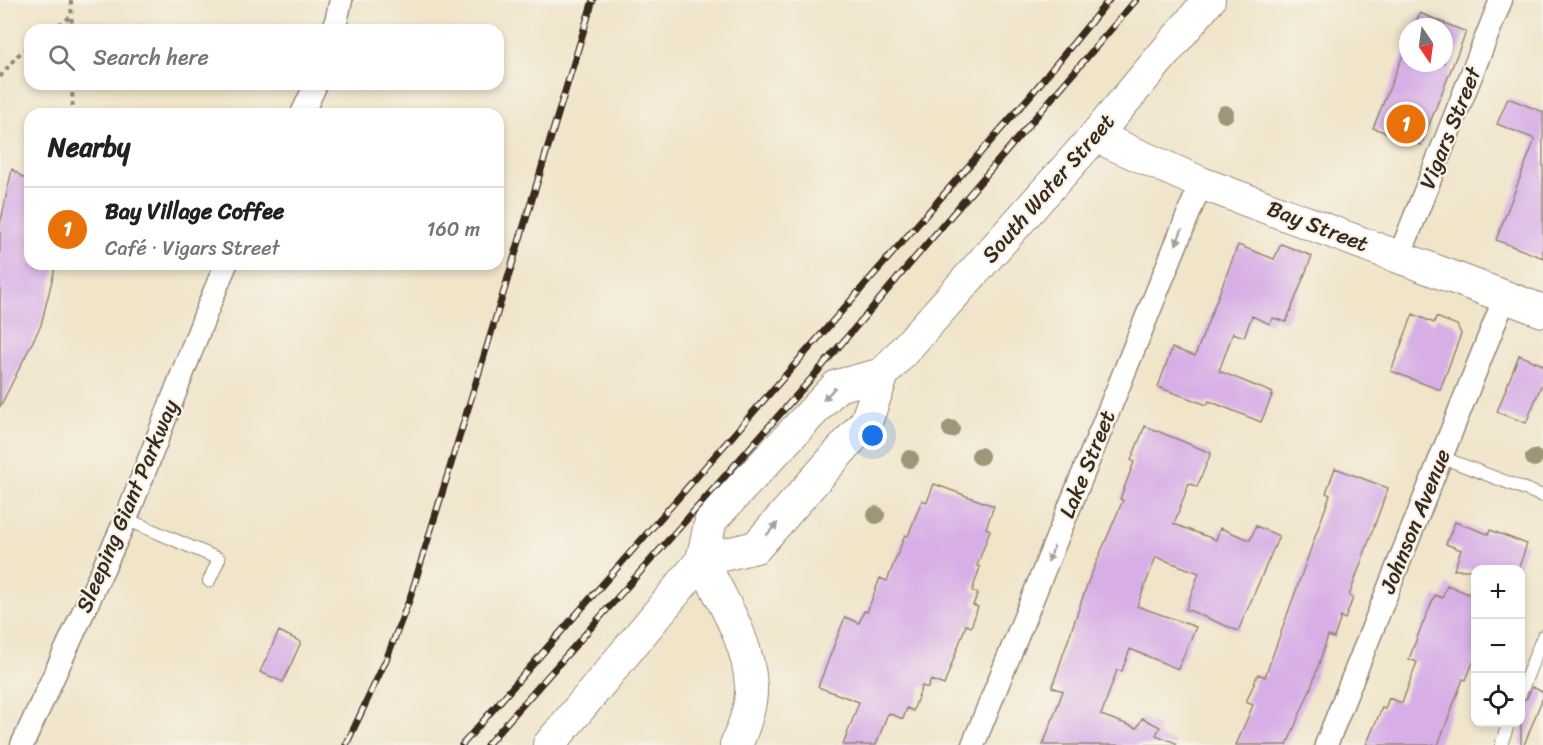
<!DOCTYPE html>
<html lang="en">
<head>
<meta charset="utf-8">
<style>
	:root { --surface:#fff; --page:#f2f2f2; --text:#202124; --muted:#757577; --line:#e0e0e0; --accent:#1a73e8 }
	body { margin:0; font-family:Sriracha,sans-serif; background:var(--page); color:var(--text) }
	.controls { position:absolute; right:18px; bottom:18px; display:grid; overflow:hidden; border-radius:12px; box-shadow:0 3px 9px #0003 }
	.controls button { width:54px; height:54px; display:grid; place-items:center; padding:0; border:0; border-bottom:2px solid var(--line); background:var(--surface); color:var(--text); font:30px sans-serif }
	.compass { position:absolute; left:1399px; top:18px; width:54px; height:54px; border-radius:50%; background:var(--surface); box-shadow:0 3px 9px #0003; rotate:167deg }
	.you { position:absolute; left:873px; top:436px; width:21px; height:21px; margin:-15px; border:4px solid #fff; border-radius:50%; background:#1a73e8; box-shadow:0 0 0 9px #1a73e833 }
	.badge { display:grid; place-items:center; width:39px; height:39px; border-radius:50%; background:var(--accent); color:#fff; font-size:20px; font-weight:700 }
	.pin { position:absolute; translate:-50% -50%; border:3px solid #fff; box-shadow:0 2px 6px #0006 }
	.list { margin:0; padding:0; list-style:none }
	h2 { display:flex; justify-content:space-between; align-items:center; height:78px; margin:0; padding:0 24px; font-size:26px }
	h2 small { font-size:20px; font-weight:400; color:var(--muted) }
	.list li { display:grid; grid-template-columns:39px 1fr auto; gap:18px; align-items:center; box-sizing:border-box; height:84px; padding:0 24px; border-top:2px solid var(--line) }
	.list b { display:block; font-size:22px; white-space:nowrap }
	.list p { margin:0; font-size:20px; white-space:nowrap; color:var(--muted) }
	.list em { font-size:20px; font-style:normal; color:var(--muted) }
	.icon { flex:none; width:33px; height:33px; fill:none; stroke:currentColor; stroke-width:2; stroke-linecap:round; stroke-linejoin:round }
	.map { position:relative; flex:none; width:1543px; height:745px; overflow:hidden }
	.search { position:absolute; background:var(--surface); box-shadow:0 3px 9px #0003; left:24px; top:24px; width:480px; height:66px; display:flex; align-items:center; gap:15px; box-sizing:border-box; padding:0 21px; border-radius:18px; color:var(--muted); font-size:22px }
	.panel { position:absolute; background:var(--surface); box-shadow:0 3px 9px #0003; left:24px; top:108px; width:480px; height:162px; border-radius:18px }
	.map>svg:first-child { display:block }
	.building { fill:#d7aee6 }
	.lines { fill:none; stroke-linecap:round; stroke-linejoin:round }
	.lane-casing { stroke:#968774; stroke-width:14 }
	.street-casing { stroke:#968774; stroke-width:25 }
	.secondary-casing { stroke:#968774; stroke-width:34 }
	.path { stroke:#968774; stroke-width:4; stroke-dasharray:4.5 4.5; stroke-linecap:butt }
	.lane { stroke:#fff; stroke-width:12 }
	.street { stroke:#fff; stroke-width:22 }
	.secondary { stroke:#fff; stroke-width:32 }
	.rail-casing { stroke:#3b2a1e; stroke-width:7 }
	.rail { stroke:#f7f3e8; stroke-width:4.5; stroke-dasharray:14; stroke-linecap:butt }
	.tree { fill:#9e9677 }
	.oneway { fill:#a79f9a }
	.labels { text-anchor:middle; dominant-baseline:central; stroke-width:4.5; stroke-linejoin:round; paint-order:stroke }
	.street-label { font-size:22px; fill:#3b2a1e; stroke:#f7f3e8 }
</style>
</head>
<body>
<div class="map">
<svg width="1543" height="745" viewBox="0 0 1543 745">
	<rect width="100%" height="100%" fill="#f7f3e8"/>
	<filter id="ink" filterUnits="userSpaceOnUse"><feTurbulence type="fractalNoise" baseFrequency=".0167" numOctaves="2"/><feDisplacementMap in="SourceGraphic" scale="12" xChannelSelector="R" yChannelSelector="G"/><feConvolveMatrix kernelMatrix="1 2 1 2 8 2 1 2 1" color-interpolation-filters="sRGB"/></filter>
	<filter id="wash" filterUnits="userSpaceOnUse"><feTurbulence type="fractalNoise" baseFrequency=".008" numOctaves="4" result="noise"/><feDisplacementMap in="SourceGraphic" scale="24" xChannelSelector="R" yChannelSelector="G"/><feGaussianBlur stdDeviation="1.35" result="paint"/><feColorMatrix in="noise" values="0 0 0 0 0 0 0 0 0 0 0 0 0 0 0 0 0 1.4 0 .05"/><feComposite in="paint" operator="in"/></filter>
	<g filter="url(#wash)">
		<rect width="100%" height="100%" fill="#f0e4c9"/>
		<g id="blocks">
			<path class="building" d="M1420,13L1466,32L1421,145L1373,128L1408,43V63H1444V27H1414Z
				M1508,98L1543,112V258L1496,240L1535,139L1497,124Z
				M12,169L30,183V264H56L41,325L0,407V225Z
				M1281,244L1312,256L1286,322L1273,318L1270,324L1252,316L1244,337L1233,333L1219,371L1273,393L1261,422L1209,401L1207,405L1158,387L1172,348L1195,356L1238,245L1274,259Z
				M1413,314L1434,323L1436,317L1457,325L1461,334L1440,390L1391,371Z
				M1519,355L1543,365V381L1526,423L1497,412Z
				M1145,426L1211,453L1197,487L1189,483L1174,524L1216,540L1220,528L1250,540L1256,526L1279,536L1238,631L1186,609L1199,573L1156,557L1137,606L1196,627L1178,669L1130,649L1122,671L1117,670L1101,715L1137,728L1142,718L1160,727L1156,735L1176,743V745H1043L1063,691L1052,687L1088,582L1123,500L1120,499L1134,462L1131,460Z
				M1335,468L1388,488L1349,596L1353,598L1345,619L1341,617L1334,638L1328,636L1312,685L1287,745H1236L1253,705L1246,702L1258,674L1265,677L1330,495L1326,493Z
				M934,484L994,506L986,528L990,530L977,566L980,567L972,591L978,593L973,605L978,607L971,627L966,625L944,685L931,680L928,688L922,686L913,711L907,708L903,719L888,713L876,745H843L859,702L818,687L845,617L859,623L864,611L867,612L880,578L887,581L905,535L908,536L922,500L927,502Z
				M1455,522L1488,534L1490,530L1527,544L1518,570H1454L1461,550L1446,544Z
				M1447,585L1476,597V655L1466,680L1463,679L1438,745H1366L1382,708L1385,709L1389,698L1402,703L1417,662L1409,659L1418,635L1435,595L1442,598Z
				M279,631L301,642L283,682L260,672Z
				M1532,687L1543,692V697L1524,745H1521V702L1527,698Z"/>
		</g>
	</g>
	<g filter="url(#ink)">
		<use href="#blocks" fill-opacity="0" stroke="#968774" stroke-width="1.5"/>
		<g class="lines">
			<g class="lane-casing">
				<path id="lane" d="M1441,457L1543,496
					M126,519L219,559L209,581
					M1520,694L1543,636
					M1501,745L1509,722"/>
			</g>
			<g class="street-casing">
				<path id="street" d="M334,30L341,0
					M302,114L316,84
					M1399,257L1501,0
					M22,745L126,519L209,305L226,264
					M973,745L1201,183
					M1326,745L1505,297"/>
			</g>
			<g class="secondary-casing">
				<path id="secondary" d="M1095,136L1201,183L1543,311
					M702,560L756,547L866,422L883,374L1095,136L1209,0
					M702,560C721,599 749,641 751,686C752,706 744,727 736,745
					M549,745L702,560L711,520L837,386L883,374"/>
			</g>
			<path class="path" d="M71,0L72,30
				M51,30L72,16
				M0,77L17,56L30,46
				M72,84L73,114"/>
			<use href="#lane" class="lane"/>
			<use href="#street" class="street"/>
			<use href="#secondary" class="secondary"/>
			<g class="rail-casing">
				<path id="rail" d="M346,745L386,660L410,598L593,0
					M462,745L1029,97L1109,0
					M487,745L818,371L1136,0"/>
			</g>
			<use href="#rail" class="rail"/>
		</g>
		<g class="tree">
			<circle cx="1225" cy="114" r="9"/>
			<circle cx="951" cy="429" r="9"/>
			<circle cx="980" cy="456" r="9"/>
			<circle cx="1534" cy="458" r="9"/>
			<circle cx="910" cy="459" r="9"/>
			<circle cx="876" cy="515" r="9"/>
		</g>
		<defs><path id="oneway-solid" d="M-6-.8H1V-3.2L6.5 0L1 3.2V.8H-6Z" transform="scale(1.5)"/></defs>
		<g class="oneway">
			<use href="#oneway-solid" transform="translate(1179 237) rotate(112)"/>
			<use href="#oneway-solid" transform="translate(829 394) rotate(133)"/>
			<use href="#oneway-solid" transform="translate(772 529) rotate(-48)"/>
			<use href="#oneway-solid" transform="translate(1051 554) rotate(112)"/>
		</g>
	</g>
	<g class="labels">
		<g class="street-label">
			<text transform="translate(1450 128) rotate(-68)">Vigars Street</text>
			<text transform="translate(1048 188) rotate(-49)">South Water Street</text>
			<text transform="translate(1318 226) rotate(21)">Bay Street</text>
			<text transform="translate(1087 464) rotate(-68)">Lake Street</text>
			<text transform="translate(127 506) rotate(-67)">Sleeping Giant Parkway</text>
			<text transform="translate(1415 521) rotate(-68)">Johnson Avenue</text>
		</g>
	</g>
</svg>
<div class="controls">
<button>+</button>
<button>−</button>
<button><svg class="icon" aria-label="locate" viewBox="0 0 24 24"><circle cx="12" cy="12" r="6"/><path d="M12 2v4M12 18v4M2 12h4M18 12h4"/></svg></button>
</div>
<svg class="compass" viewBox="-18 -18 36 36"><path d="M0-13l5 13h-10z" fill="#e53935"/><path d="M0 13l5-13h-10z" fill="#757577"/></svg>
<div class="you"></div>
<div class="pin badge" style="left:1406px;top:124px;background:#e8710a">1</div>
<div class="search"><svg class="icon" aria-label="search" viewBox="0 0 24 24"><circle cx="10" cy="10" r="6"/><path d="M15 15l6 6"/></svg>Search here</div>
<section class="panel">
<h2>Nearby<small></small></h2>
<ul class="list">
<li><span class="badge" style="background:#e8710a">1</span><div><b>Bay Village Coffee</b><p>Café · Vigars Street</p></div><em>160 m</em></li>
</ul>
</section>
</div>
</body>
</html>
